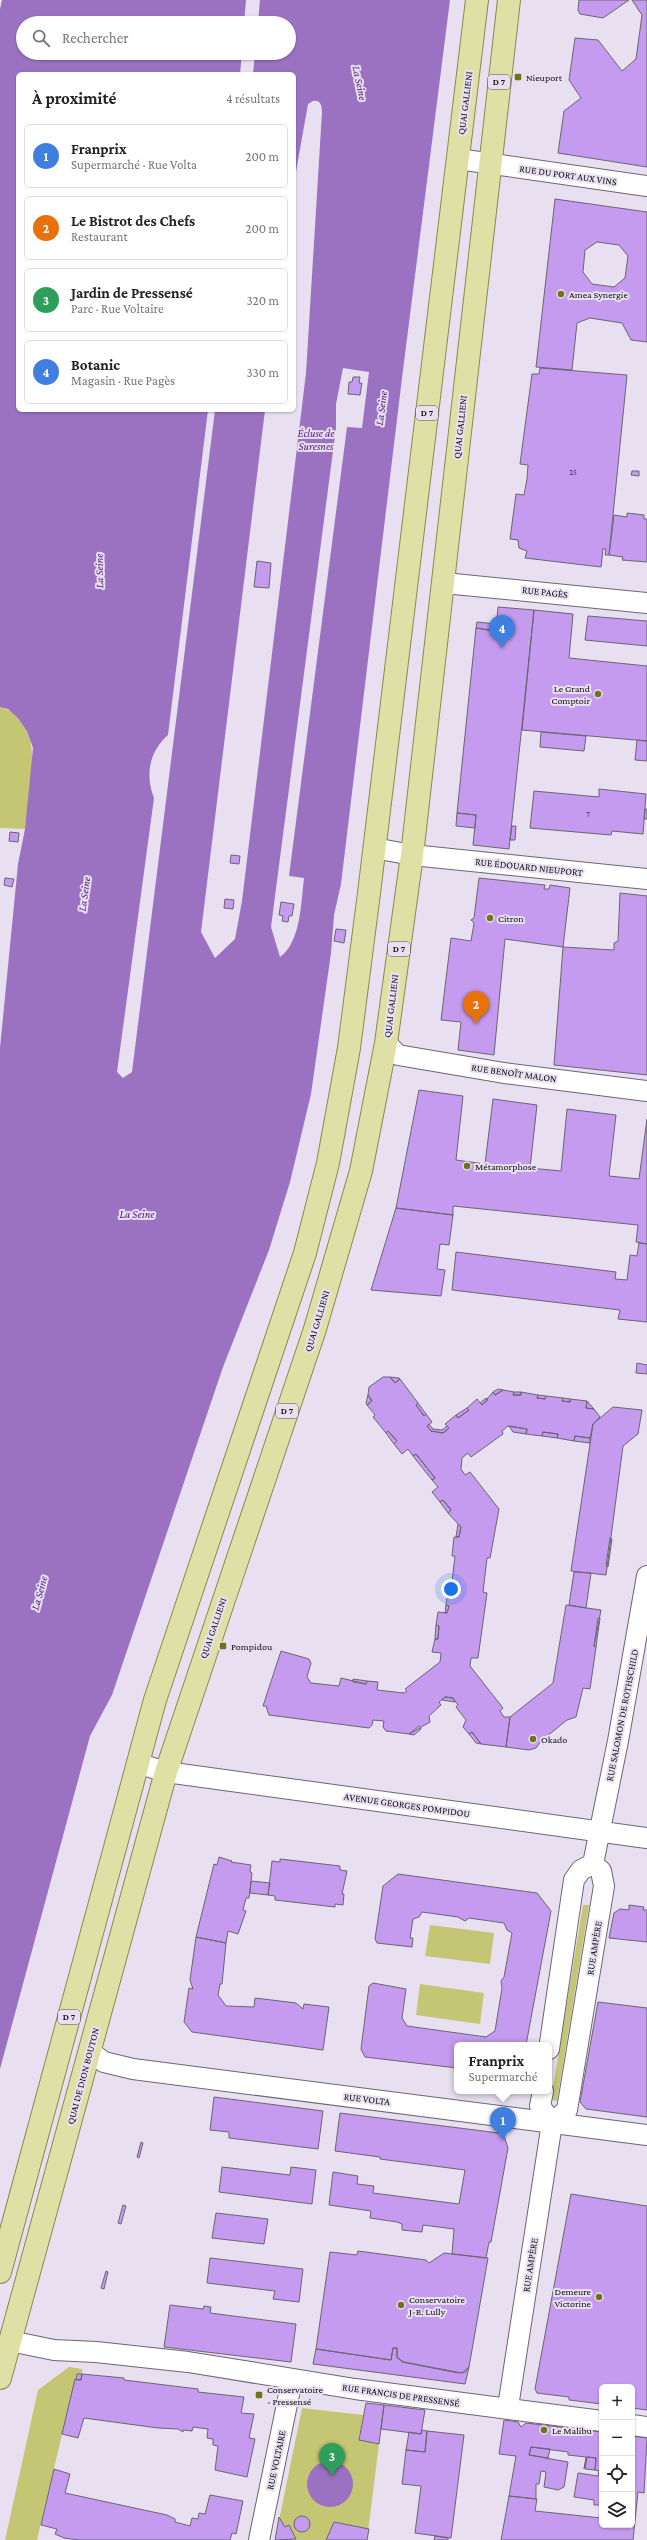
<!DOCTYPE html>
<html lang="fr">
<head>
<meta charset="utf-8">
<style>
	:root { --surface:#fff; --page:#f2f2f2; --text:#222; --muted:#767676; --line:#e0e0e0; --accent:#727318 }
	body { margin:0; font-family:"Crimson Pro",serif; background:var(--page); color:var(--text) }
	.controls { position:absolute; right:12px; bottom:12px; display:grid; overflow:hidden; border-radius:6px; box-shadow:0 1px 3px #0004 }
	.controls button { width:36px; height:36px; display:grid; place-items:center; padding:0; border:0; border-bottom:1px solid var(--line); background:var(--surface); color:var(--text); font:20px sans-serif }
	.you { position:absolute; left:451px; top:1589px; width:14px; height:14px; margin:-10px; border:3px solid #fff; border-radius:50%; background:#1a73e8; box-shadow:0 0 0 6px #1a73e833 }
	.badge { display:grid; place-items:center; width:26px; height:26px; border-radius:50%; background:var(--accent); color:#fff; font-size:13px; font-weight:700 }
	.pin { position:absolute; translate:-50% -33px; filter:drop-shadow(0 1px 2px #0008) }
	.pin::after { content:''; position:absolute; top:21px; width:14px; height:12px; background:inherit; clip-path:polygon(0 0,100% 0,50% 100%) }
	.popup { position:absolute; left:454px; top:2042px; width:98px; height:52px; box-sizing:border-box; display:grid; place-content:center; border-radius:6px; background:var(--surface); filter:drop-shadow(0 1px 3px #0005); font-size:13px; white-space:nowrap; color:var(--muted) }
	.popup b { font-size:15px; color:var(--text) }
	.popup::after { content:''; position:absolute; left:50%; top:100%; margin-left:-8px; border:8px solid transparent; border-top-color:var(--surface) }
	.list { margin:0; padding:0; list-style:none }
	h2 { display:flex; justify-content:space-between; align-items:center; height:52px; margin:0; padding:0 16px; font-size:17px }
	h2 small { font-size:13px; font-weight:400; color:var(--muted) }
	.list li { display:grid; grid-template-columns:26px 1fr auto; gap:12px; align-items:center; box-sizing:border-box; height:64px; margin:0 8px 8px; padding:0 8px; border:1px solid var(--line); border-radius:6px }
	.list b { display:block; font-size:15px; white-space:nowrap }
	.list p { margin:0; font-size:13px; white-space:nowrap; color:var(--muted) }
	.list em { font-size:13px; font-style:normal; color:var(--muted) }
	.icon { flex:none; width:22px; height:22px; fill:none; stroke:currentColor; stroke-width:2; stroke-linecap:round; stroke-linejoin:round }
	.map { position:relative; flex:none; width:647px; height:2540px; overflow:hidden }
	.search { position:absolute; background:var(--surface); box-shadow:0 1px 3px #0004; left:16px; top:16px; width:280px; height:44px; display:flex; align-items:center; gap:10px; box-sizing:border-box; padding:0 14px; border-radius:22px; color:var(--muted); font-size:15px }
	.panel { position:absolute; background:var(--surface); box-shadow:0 1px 3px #0004; left:16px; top:72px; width:280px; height:340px; border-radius:6px }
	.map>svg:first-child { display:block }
	.green { fill:#c4c674 }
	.water { fill:#9b72c2; fill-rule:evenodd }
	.building { fill:#c59bef; stroke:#6b6472; fill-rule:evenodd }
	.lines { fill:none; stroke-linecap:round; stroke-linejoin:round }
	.minor-casing { stroke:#6c6574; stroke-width:22 }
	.major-casing { stroke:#898a4c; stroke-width:24 }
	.minor { stroke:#fff; stroke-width:20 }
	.major { stroke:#dfe0a6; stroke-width:22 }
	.poi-dot { fill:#727318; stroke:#e8e0f1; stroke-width:1.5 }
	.labels { text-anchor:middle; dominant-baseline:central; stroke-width:4; stroke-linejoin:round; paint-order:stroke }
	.number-label { font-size:8px; fill:#3d314a }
	.shield { fill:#e8e0f1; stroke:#514d56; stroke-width:1 }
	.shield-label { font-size:9px; font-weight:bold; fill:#100e13 }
	.poi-label { font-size:10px; fill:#100e13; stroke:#e8e0f1; text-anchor:start }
	.street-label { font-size:10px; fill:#100e13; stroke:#e8e0f1 }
	.water-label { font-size:11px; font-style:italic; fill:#4f1677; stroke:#e8e0f1 }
</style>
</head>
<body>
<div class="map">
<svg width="647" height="2540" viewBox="0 0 647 2540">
	<rect width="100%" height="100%" fill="#e8e0f1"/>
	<path class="green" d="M0,707C49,720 29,793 25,829L0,828Z
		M583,1905H589L557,2101L551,2100Z
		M430,1925L494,1933L490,1964L425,1956Z
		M420,1984L484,1993L480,2024L416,2015Z
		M69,2367L82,2369V2374H77L75,2380L37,2540H5L38,2390Z
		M302,2408L363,2415L359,2439L379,2444L367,2540H275Z"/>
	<path class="water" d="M2,0H246L244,23H23V53H242L240,74H18V410H208L168,735C149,752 145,775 154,798L117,1072L123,1078L132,1072L215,410H265L201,932L215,958L235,939L242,901L306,373L322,112C322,105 320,100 313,101L308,104L294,183V74H253L255,53H289V23H258L260,0H450L402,378L341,884L334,915L331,953L311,1094L290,1182L269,1250L223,1367L112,1695L90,1736L0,2069V1048L18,864L25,829L33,748L27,731L18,718L8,709L0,707V9ZM343,368L369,372L362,428L347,427L289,876L304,878C301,902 301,942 280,957L271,927L336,428V404Z
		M307 2484a23 23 0 1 1 46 0a23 23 0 1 1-46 0Z"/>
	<path class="building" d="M579,0H629L603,18L580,14L578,10Z
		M632,0H647V167L558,153L564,111L581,98L569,80L575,38L598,40L622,71L636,59L642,15Z
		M555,199L647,212V342L631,340L622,323L590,318L577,323L572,370L536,367ZM597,242L619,245L628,256L625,278L614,287L592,284L583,272L585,250Z
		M540,368L627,375L609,555H605L606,549H603L601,567L525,558L527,551L519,548L518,540L510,539L516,494L524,495L527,479L528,465L520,464L532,374H539Z
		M353,377H360L359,383H362L360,395L348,394L349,382H352Z
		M632,471H639V476L631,475Z
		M627,513L644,515V519H647V562L622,560L623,557L609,555L614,515L627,517Z
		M257,561L271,563L269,588L254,587Z
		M498,607L534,610L509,849L473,845L476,815L457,813L476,628L495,631L496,624L504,625V619L497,618Z
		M534,610L573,614L569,658L647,666V741L522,730Z
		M588,616L647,621V646L585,640Z
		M477,622L496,624L495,631L476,628Z
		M541,732L586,736L584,751L540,747Z
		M637,740L647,741V761L635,760Z
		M599,789L646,794L643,834L612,831L611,835L530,828L534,791L599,797Z
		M645,809H647V819H644Z
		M457,813L476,815L475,828L456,826Z
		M512,826H516L515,840H510Z
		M10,832L19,833L18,842L9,841Z
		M231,855L240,856L239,864L230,863Z
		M5,878L14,879L12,887L4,885Z
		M479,878L545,885L544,889H549L550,885L570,888L563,947L505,939L494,1055L458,1050L461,1022L441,1020L451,938L471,941L474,923L471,920L474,918Z
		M620,893L647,896V1075L554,1065L563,947L614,950V943L618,941Z
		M225,899L234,900L233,909L224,908Z
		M281,902L294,904L292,916H289L288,922L282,921L283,916L279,915Z
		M336,929L346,930L344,943L334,941Z
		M419,1090L463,1096L456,1160L485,1164L493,1099L537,1105L530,1168L561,1171L567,1109L616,1115L609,1176L639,1179L647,1119V1244L636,1242L638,1225L453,1206V1215L396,1208Z
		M396,1208L453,1215L449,1245L440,1244L437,1269L445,1270L441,1296L371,1290Z
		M639,1243L647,1244V1322L618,1319L620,1310L452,1290L456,1252L616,1272L615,1279L627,1280L630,1255L637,1256Z
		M637,1363L647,1365V1374L636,1373Z
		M383,1377H390L395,1383L400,1379L418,1403L416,1405L424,1416L426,1414L432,1422L427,1426L431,1431L443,1433L449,1428L445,1424L456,1415L458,1418L469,1410L467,1408L477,1399L482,1405L493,1392L495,1395L503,1390L514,1392L513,1395H521V1392L538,1395L537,1398L545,1399L546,1396L563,1398L562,1401L570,1402V1399L587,1401L586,1408L594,1409L600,1417L593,1424L590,1438L575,1436L574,1441L557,1438L558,1434L543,1432L542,1436L526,1434L527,1429L508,1426L502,1431L503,1434L471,1457L468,1453L462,1458L461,1469L465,1475L470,1472L499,1509L490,1558H487L483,1592L487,1593L478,1658H471L470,1666L503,1708L500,1711L504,1717H510L506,1747L481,1744L472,1732L469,1734L463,1727L466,1720L456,1707L458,1705L453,1698L445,1697L439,1702L441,1705L429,1716L430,1722L409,1734L386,1731L383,1727L384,1721L373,1720L372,1725L369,1728L269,1715L266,1706H263L281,1651L309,1659L311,1663L307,1677L311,1683L339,1686L341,1678L366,1684L367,1681L378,1682L377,1690L404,1693L407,1691L405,1689L440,1662L441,1653L432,1652L435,1639H438L439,1626L436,1625L438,1612L447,1613L449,1606L446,1605L448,1590H451L455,1556H452L454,1537H459L461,1527L448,1513L451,1510L443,1500L440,1502L432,1492L438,1487L432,1480L435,1478L416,1454L413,1456L408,1449L402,1454L394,1444L397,1441L388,1431L386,1433L373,1417L375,1415L367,1405L372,1401L368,1395L369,1387Z
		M390,1377L399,1378L400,1379L395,1383Z
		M498,1389L503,1390L495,1395L493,1392Z
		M514,1392H521V1395H513Z
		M368,1395L372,1401L367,1405L366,1403Z
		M538,1395L546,1396L545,1399L537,1398Z
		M486,1398L488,1400L482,1405L480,1403Z
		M563,1398L570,1399V1402L562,1401Z
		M587,1401L594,1409L586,1408Z
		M418,1403L426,1414L424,1416L416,1405Z
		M613,1407L642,1410L638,1434L623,1446L606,1575L571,1571L593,1424Z
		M467,1408L469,1410L458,1418L456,1415Z
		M429,1424L433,1429L442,1430L447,1426L449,1428L443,1433L431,1431L427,1426Z
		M509,1426L527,1429L526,1434L513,1432Z
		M388,1431L397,1441L394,1444L386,1433Z
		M543,1432L558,1434L557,1438L542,1436Z
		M575,1436L590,1438V1443L574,1441Z
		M416,1454L435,1478L432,1480L413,1456Z
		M443,1500L451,1510L448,1513L440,1502Z
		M458,1524L461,1527L459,1537H456Z
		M610,1538L612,1539L608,1567L606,1566Z
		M574,1572L591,1573L586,1608L569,1605Z
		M446,1605L449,1606L447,1613H445Z
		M566,1605L601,1610L594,1646L596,1647L590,1689L583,1688L576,1717L567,1720L541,1741L536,1748L529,1750L506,1747L510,1717L553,1683Z
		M598,1618H600L596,1647L594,1646Z
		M436,1625L439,1626L438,1639H435Z
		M353,1679L367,1681L366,1684L353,1682Z
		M445,1697L453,1698L455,1702L442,1700Z
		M419,1726L421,1729L414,1735L409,1734Z
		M472,1732L481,1744L476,1743L469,1734Z
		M219,1857L232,1861L231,1862L251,1865L250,1872L252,1873L249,1898H246L243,1910L246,1911L238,1934L228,1931L226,1943L196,1937L214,1864L217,1865Z
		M280,1859L340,1866V1870L347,1871L342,1894H344L343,1905L335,1904V1907L275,1900V1896L268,1895L272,1861L280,1862Z
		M398,1874L537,1893L551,1911L526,2045H457V2068L365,2057L361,2049L369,1986L373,1983L406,1989L402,2018L407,2026L486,2037L495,2031L502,1988L501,1981L504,1977L512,1933L507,1930L504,1923L469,1918L465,1921L458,1917L422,1912L419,1917L413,1919L410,1938H413L412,1947L377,1943L375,1939L383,1886Z
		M251,1881L270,1883L268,1895L250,1893Z
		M629,1905L644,1907L643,1910H647V1942L609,1938L614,1913L620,1909L629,1910Z
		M196,1937L226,1943L222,1984H220L218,1995L226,2006L254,2007L255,1998L296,2003L303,2009L304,2004L329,2007L323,2050L192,2032L184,2022L189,1988L193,1989L190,1980Z
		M598,2002L647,2008V2117L586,2109L580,2102Z
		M214,2097L323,2111L318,2149L229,2138V2132L210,2130Z
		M340,2113L499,2133L504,2136L508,2148L491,2242H489L486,2258L452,2254L454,2229L423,2225L422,2232L402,2230V2224L397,2222L370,2218L371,2211L329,2205L333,2172L358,2176L357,2184L374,2186L373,2193L459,2204L465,2170L380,2159V2157L335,2151Z
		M141,2142L143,2143L139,2158L137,2157Z
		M222,2167L290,2175L291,2167L316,2170L312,2204L219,2192Z
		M571,2194L647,2206V2410L632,2408V2387H602V2404L569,2400V2397L537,2393L535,2389Z
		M123,2205L126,2206L121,2224L118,2223Z
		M216,2213L268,2219L264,2244L212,2238Z
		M358,2251L426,2260L429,2263L444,2253L488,2258L469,2367L465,2372L458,2373L402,2362L397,2356V2348H393L391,2360L316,2349L330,2252L357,2255Z
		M210,2258L303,2269L299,2302L273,2299L275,2291L207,2283Z
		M106,2271L108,2272L104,2289L101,2288Z
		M170,2305L203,2309L204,2306L211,2307L210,2313L296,2324L291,2362L164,2347Z
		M393,2348H397V2358L404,2362L462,2373L469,2367L465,2384L313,2364L316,2349L391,2360Z
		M77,2374H82L81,2380H76Z
		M82,2374L124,2378V2380L198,2389V2392L244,2397L241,2413L254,2414L249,2438L255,2439L247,2477L215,2470L218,2446L213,2445V2439L207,2438L208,2429L193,2427L192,2431L183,2430V2432L178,2429L158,2428L84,2418L78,2438L62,2434L75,2379L81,2380Z
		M366,2403L384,2405L379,2444L359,2440Z
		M384,2405L425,2410L421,2434L381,2429Z
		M504,2420L518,2422L521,2427L526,2423L602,2432V2487L600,2505H594V2500L574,2497L578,2473L598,2476L599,2471L595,2470L596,2458L587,2457L584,2469L586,2457L568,2455V2452L531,2447L529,2455L568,2462L564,2487L558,2490L544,2487L546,2472L541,2471L539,2484H536V2499L509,2496L516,2456L499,2454Z
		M422,2430L427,2431L425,2452L406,2450L409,2432L421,2434Z
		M427,2431L464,2435L451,2538L415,2533L421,2486L402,2484L406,2450L425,2452Z
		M632,2436L647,2438L644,2493L638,2492L633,2540H501L509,2496L537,2499L535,2511L601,2518L602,2511V2525H632Z
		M531,2447L550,2449L548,2458L529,2455Z
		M587,2457L596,2458L595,2470L585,2469Z
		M54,2469L70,2474L65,2493L167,2515L175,2519V2522L190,2526L192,2518L198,2519L199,2513L205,2514L210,2495L243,2501L236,2534L232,2533L230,2540H80L64,2538L55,2534L57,2529L41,2525Z
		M602,2487V2506L600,2505Z
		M294 2524a8 8 0 1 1 16 0a8 8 0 1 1-16 0Z
		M279,2517L285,2527L289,2525L296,2539L275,2540Z
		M334,2522L369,2529L367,2540H326Z
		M435,2536L448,2538V2540H434Z"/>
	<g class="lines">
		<g class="minor-casing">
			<path id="minor" d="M458,159L647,186
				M444,583L647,603
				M374,848L412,855L647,879
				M386,1043L398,1055L504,1073L647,1091
				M137,1763L166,1772L647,1838
				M593,1864L618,1741L647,1576
				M549,2049L574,1880L581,1870L593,1864
				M90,2052L104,2062L133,2069L647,2135
				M543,2091L540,2106L552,2123
				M10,2341L54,2350L96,2352L188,2362L355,2389L602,2421
				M508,2407L552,2123L567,2110L604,1886L601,1871L593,1864
				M632,2425L647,2427
				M259,2540L292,2380"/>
		</g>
		<g class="major-casing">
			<path id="major" d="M0,2272L155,1700L305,1253L328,1163L349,1048L369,893L477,0
				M0,2378L166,1772L315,1329L361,1171L386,1043L412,855L509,0"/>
		</g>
		<use href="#minor" class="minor"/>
		<use href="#major" class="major"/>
	</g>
	<g class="poi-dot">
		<rect x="514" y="73" width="8" height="8" rx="2"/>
		<circle cx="561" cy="294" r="4"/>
		<circle cx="598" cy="694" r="4"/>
		<circle cx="490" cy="918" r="4"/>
		<circle cx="467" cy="1166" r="4"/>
		<rect x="219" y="1642" width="8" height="8" rx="2"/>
		<circle cx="533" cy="1739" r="4"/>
		<circle cx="599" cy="2297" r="4"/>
		<circle cx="401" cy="2305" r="4"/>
		<rect x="255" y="2391" width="8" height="8" rx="2"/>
		<circle cx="544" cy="2430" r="4"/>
	</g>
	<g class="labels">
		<g class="number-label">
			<text x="573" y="472">25</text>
			<text x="588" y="814">7</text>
		</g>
		<g class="shield">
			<rect x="488" y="75" width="22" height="14" rx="3"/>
			<rect x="416" y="406" width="22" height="14" rx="3"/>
			<rect x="388" y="942" width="22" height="14" rx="3"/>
			<rect x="276" y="1404" width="22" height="14" rx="3"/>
			<rect x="58" y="2010" width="22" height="14" rx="3"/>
		</g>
		<g class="shield-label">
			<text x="499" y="82">D 7</text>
			<text x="427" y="413">D 7</text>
			<text x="399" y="949">D 7</text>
			<text x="287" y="1411">D 7</text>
			<text x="69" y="2017">D 7</text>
		</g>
		<g class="poi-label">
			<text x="526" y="77">Nieuport</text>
			<text x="569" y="294">Amea Synergie</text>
			<text x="590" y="688" text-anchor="end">Le Grand<tspan x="590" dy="12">Comptoir</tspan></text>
			<text x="498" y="918">Citron</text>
			<text x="475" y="1166">Métamorphose</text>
			<text x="231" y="1646">Pompidou</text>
			<text x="541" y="1739">Okado</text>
			<text x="591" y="2291" text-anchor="end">Demeure<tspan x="591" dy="12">Victorine</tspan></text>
			<text x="409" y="2299">Conservatoire<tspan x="409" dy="12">J-B. Lully</tspan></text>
			<text x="267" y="2389">Conservatoire<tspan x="267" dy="12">- Pressensé</tspan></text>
			<text x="552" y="2430">Le Malibu</text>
		</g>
		<g class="street-label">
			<text transform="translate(465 103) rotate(-83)">QUAI GALLIENI</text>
			<text transform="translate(568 175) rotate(8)">RUE DU PORT AUX VINS</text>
			<text transform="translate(460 427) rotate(-84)">QUAI GALLIENI</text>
			<text transform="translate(545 592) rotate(6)">RUE PAGÈS</text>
			<text transform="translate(529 867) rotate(6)">RUE ÉDOUARD NIEUPORT</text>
			<text transform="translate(391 1006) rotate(-83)">QUAI GALLIENI</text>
			<text transform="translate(514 1073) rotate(8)">RUE BENOÎT MALON</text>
			<text transform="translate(317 1321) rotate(-73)">QUAI GALLIENI</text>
			<text transform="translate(213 1628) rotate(-71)">QUAI GALLIENI</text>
			<text transform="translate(622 1715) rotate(-79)">RUE SALOMON DE ROTHSCHILD</text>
			<text transform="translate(407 1805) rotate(8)">AVENUE GEORGES POMPIDOU</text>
			<text transform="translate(594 1948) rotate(-81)">RUE AMPÈRE</text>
			<text transform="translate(83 2076) rotate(-75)">QUAI DE DION BOUTON</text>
			<text transform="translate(367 2099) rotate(7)">RUE VOLTA</text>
			<text transform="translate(530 2265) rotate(-81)">RUE AMPÈRE</text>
			<text transform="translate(401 2395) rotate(8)">RUE FRANCIS DE PRESSENSÉ</text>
			<text transform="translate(276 2460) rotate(-78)">RUE VOLTAIRE</text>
		</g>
		<g class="water-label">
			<text transform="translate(360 83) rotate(78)">La Seine</text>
			<text transform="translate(381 408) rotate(-83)">La Seine</text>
			<text x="316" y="433">Écluse de<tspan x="316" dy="13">Suresnes</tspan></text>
			<text transform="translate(99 571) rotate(-91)">La Seine</text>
			<text transform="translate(84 894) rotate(-82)">La Seine</text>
			<text x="137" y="1214">La Seine</text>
			<text transform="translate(39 1593) rotate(-75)">La Seine</text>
		</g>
	</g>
</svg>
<div class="controls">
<button>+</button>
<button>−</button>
<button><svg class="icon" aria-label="locate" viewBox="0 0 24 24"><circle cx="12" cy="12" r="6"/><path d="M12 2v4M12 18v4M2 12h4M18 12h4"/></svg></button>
<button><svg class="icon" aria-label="layers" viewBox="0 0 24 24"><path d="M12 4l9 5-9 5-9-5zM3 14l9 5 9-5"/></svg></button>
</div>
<div class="you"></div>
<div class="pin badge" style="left:503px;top:2140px;background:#3f7fe0">1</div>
<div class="popup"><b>Franprix</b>Supermarché</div>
<div class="pin badge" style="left:476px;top:1024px;background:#e8710a">2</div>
<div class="pin badge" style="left:332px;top:2476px;background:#2e9e5b">3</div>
<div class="pin badge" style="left:502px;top:648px;background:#3f7fe0">4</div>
<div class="search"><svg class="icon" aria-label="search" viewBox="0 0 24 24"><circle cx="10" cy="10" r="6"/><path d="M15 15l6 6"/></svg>Rechercher</div>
<section class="panel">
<h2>À proximité<small>4 résultats</small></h2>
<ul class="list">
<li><span class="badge" style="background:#3f7fe0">1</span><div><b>Franprix</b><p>Supermarché · Rue Volta</p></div><em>200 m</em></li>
<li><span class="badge" style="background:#e8710a">2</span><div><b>Le Bistrot des Chefs</b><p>Restaurant</p></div><em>200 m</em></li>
<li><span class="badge" style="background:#2e9e5b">3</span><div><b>Jardin de Pressensé</b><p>Parc · Rue Voltaire</p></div><em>320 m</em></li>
<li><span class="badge" style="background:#3f7fe0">4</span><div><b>Botanic</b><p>Magasin · Rue Pagès</p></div><em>330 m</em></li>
</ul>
</section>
</div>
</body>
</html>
